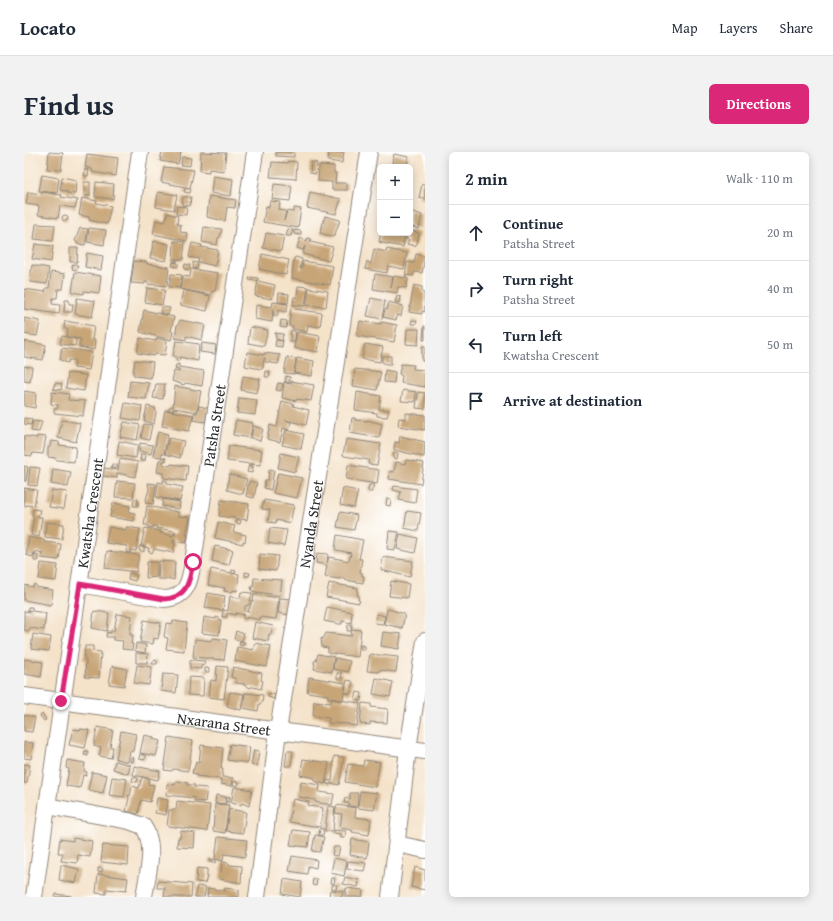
<!DOCTYPE html>
<html lang="en">
<head>
<meta charset="utf-8">
<style>
	:root { --surface:#fff; --page:#f2f2f3; --text:#1f2937; --muted:#747a83; --line:#e0e1e3; --accent:#db2777 }
	body { margin:0; font-family:"Gentium Book Plus",serif; background:var(--page); color:var(--text) }
	.controls { position:absolute; right:12px; top:12px; display:grid; overflow:hidden; border-radius:6px; box-shadow:0 2px 10px #0003 }
	.controls button { width:36px; height:36px; display:grid; place-items:center; padding:0; border:0; border-bottom:1px solid var(--line); background:var(--surface); color:var(--text); font:20px sans-serif }
	.stop { position:absolute; width:12px; height:12px; margin:-9px; border:3px solid #db2777; border-radius:50%; background:#fff }
	.stop.end { background:#db2777; border-color:#fff; box-shadow:0 1px 4px #0008 }
	.list { margin:0; padding:0; list-style:none }
	h2 { display:flex; justify-content:space-between; align-items:center; height:52px; margin:0; padding:0 16px; font-size:17px }
	h2 small { font-size:13px; font-weight:400; color:var(--muted) }
	.list li { display:grid; grid-template-columns:26px 1fr auto; gap:12px; align-items:center; box-sizing:border-box; height:56px; padding:0 16px; border-top:1px solid var(--line) }
	.list b { display:block; font-size:15px; white-space:nowrap }
	.list p { margin:0; font-size:13px; white-space:nowrap; color:var(--muted) }
	.list em { font-size:13px; font-style:normal; color:var(--muted) }
	.icon { flex:none; width:22px; height:22px; fill:none; stroke:currentColor; stroke-width:2; stroke-linecap:round; stroke-linejoin:round }
	.map { position:relative; flex:none; width:401px; height:745px; overflow:hidden; border-radius:6px }
	header { display:flex; align-items:center; gap:24px; box-sizing:border-box; height:56px; padding:0 20px; background:var(--surface); border-bottom:1px solid var(--line) }
	header strong { font-size:19px }
	nav { display:flex; gap:22px; margin-inline-start:auto; font-size:14px }
	.intro { display:flex; align-items:center; justify-content:space-between; box-sizing:border-box; height:96px; padding:0 24px }
	h1 { margin:0; font-size:28px }
	.button { padding:10px 18px; border-radius:6px; background:var(--accent); color:#fff; font-size:14px; font-weight:700 }
	main { display:flex; gap:24px; padding:0 24px }
	aside { flex:1; background:var(--surface); border-radius:6px; box-shadow:0 2px 10px #0003 }
	.map>svg:first-child { display:block }
	.building { fill:#c7a577 }
	.lines { fill:none; stroke-linecap:round; stroke-linejoin:round }
	.minor-casing { stroke:#90867a; stroke-width:18 }
	.minor { stroke:#fff; stroke-width:16 }
	.route { stroke:#db2777; stroke-width:5 }
	.labels { text-anchor:middle; dominant-baseline:central; stroke-width:3; stroke-linejoin:round; paint-order:stroke }
	.street-label { font-size:15px; fill:#2b2b2b; stroke:#fff }
</style>
</head>
<body>
<header>
<strong>Locato</strong>
<nav><a>Map</a><a>Layers</a><a>Share</a></nav>
</header>
<div class="intro"><h1>Find us</h1><a class="button">Directions</a></div>
<main>
<div class="map">
<svg width="401" height="745" viewBox="0 0 401 745">
	<rect width="100%" height="100%" fill="#fff"/>
	<filter id="ink" filterUnits="userSpaceOnUse"><feTurbulence type="fractalNoise" baseFrequency=".025" numOctaves="2"/><feDisplacementMap in="SourceGraphic" scale="8" xChannelSelector="R" yChannelSelector="G"/><feConvolveMatrix kernelMatrix="1 2 1 2 8 2 1 2 1" color-interpolation-filters="sRGB"/></filter>
	<filter id="wash" filterUnits="userSpaceOnUse"><feTurbulence type="fractalNoise" baseFrequency=".012" numOctaves="4" result="noise"/><feDisplacementMap in="SourceGraphic" scale="16" xChannelSelector="R" yChannelSelector="G"/><feGaussianBlur stdDeviation="0.9" result="paint"/><feColorMatrix in="noise" values="0 0 0 0 0 0 0 0 0 0 0 0 0 0 0 0 0 1.4 0 .05"/><feComposite in="paint" operator="in"/></filter>
	<g filter="url(#wash)">
		<rect width="100%" height="100%" fill="#f4e2c9"/>
		<g id="blocks">
			<path class="building" d="M25,0L39,1L37,18L23,17Z
				M138,0H157L154,12L136,9Z
				M177,0L202,1L200,19L185,17V20L176,19Z
				M252,0H270V5L252,4Z
				M305,0H320L318,11L304,9Z
				M63,2L94,6L92,24L68,20V17L61,15Z
				M370,2L385,5L382,15H367Z
				M158,5L167,6L166,14L157,13Z
				M264,9L273,10L272,27L246,25L248,10L264,11Z
				M287,10L293,11L292,22L286,21Z
				M295,13L310,14V21H312L311,31H323V38H308V30L294,29Z
				M140,15L170,18L166,36L137,30Z
				M61,17L65,18L64,24H60Z
				M18,23L35,26L33,41L15,39Z
				M189,24L209,27L207,44L187,41Z
				M38,25L52,28L51,42L43,41V39L36,38Z
				M60,30H66V44H60Z
				M72,30L90,32L89,47L71,45Z
				M250,32L268,34L266,49L248,47Z
				M398,32H401V47L395,46Z
				M161,36L167,37L166,41L160,40Z
				M4,40L18,42V40L38,43L37,45L54,48V49H53L51,56L36,54L34,66L14,63L15,54L2,52Z
				M134,40L153,43L150,58L132,55Z
				M286,40L317,47L312,62L283,56Z
				M185,44L212,48L211,56L203,55L201,69L183,65Z
				M159,45H167L166,54L158,53Z
				M58,46L73,49L72,51L87,54L83,72L65,68V65L55,63Z
				M246,49L256,50L255,58L262,59L260,69L263,59L270,60V56L277,57L274,76L239,70L242,54L245,55Z
				M153,54L163,55L162,63L152,62Z
				M386,59L398,63L395,77L386,74Z
				M143,61L154,64L153,72L157,73L156,80L164,81L163,89L129,82L132,68L141,70Z
				M38 66a3 3 0 1 1 6 0a3 3 0 1 1-6 0Z
				M301,64L316,68L310,85L296,81Z
				M12,72L31,73L29,89L10,87Z
				M180,75L198,77L196,85L194,86L193,93L178,90Z
				M56,76L64,77L61,93L53,92V90L51,89Z
				M65,76L82,78L80,93L63,90Z
				M264,77L269,78L267,84H262Z
				M270,78L277,79V83L270,82Z
				M386,78L395,81L393,92L391,94L383,92L385,88L382,87L384,81H386Z
				M242,81L260,84L257,99L239,96Z
				M357,81H381L379,95L358,91L357,89V91L355,90Z
				M276,86L282,89L284,86L287,87L286,90L309,95L305,109L279,102L281,94L279,98L273,96Z
				M130,89L145,92L142,109L126,106Z
				M150,89L161,90L159,108L151,107H153V110L149,109Z
				M168,91L178,93L177,95L194,98L191,114L174,110L175,107L165,105Z
				M11,92L29,94L27,110L8,107Z
				M46,96H54L53,110H46Z
				M350,97L362,100L363,97L383,101L380,117L364,114L363,121L341,117L343,109L347,112Z
				M63,101L79,104L77,118L61,115Z
				M238,102L265,108L262,123L235,117Z
				M392,102L401,105L398,121L392,120L390,121L389,124L382,123V126L384,127L382,136L374,135L373,141L349,137L351,122L369,125L367,136L370,124L381,126L383,110L390,111Z
				M272,105L278,107L276,117H278L279,109L309,114L306,133L268,126L270,106Z
				M110,109L123,110V112L145,115L143,134L124,132V130H121V132L107,131Z
				M149,110L154,111V115L148,114Z
				M169,110L174,111L173,117L169,116Z
				M161,112L166,113L165,118L160,117Z
				M48 115a3 3 0 1 1 6 0a3 3 0 1 1-6 0Z
				M8,113L25,116L23,132L6,130Z
				M167,117L194,121L191,139H188L187,143L156,137L159,124L166,125Z
				M27,120L41,122L39,137H34L33,146H29L28,152L36,153L35,162L0,157V137L21,140L22,136H25Z
				M51,120L77,124L75,141L60,139V142L48,140Z
				M147,122L158,123L156,136L145,135Z
				M226,125L234,126V129L225,128Z
				M234,129L251,133L248,147L231,144Z
				M390,133L398,135V140L400,141L401,160L398,159V162L385,160Z
				M274,134L284,135L281,154L269,153L270,145H273Z
				M123,136L141,138L138,153L121,150Z
				M285,136L304,139L302,155L282,153Z
				M159,138L186,144L183,159L156,153Z
				M255,141L265,142L264,151L254,150Z
				M373,144L377,145L376,151L371,150Z
				M53,146L71,149L68,165L51,162Z
				M347,146L361,149L358,167L343,164Z
				M41,148H45V152H49L48,160H40Z
				M249,150L264,152L262,160L254,158V164H249V158L248,170L231,167L232,153L248,155Z
				M365,150L379,154L377,164L374,163L372,168L359,165L361,157L363,158Z
				M139,155L146,156L144,163L136,161L137,156Z
				M267,156L271,157L298,161L296,175L284,173L283,180L269,177V174H265Z
				M120,158L150,165L147,179L149,180L147,188L116,180Z
				M0,166L16,169L13,184L0,182Z
				M156,168L181,173L178,188L162,184V188L151,186L153,173H154Z
				M257,168L263,169L262,176L256,175Z
				M388,168L393,169L392,172H387Z
				M41,169L70,174L68,188H71L70,198L55,195L57,187L43,185L44,178L40,176Z
				M336,169L357,172V170L373,173L370,190L333,184Z
				M400,174H401V188H399Z
				M226,175L244,178L240,194L224,191Z
				M383,177H395L394,193L382,192Z
				M267,178L272,180L271,190H266Z
				M273,180L296,184L294,200L270,196Z
				M251,181L259,182L260,183L258,184L259,189L252,187Z
				M38,184L52,187L51,194L36,192Z
				M116,186L132,189L133,186L143,189L141,203L131,202L130,204L113,201Z
				M252,188L259,189L258,195L251,194Z
				M0,189L22,193L19,208L0,205Z
				M152,189L175,192L174,209L156,205L155,209H152L153,205L149,204Z
				M178,191L192,193L191,202L176,200Z
				M341,192L359,195L356,210L338,207Z
				M398,194H401V209H398Z
				M38,196L68,200L65,218L50,216L51,209L49,208H45L44,211L36,208Z
				M223,200L240,203V201L256,203L254,212L241,210L242,206H240L239,216L237,217L221,214Z
				M358,204H367V212H362L358,210Z
				M263,205L272,207L270,222L260,221Z
				M273,206L290,209L288,224L270,221Z
				M111,208L129,210L127,226L111,224L109,222Z
				M155,212V215L180,219L178,234L161,231L160,233L148,229L150,219L155,220V218L151,217L152,213Z
				M377,212L390,213L389,217L401,218V235L377,231L378,224L375,222Z
				M0,214L8,215L6,230L0,229Z
				M331,217L357,220L353,238L329,234Z
				M361,218L371,220L370,231L360,230Z
				M242,219L246,220L245,225H241Z
				M44,221L62,223L60,239L42,236Z
				M219,224L236,227L233,241L217,238Z
				M262,224L266,225L265,231L261,230Z
				M106,229L125,231L122,247L104,245Z
				M267,229L290,233L287,249L273,247L272,249L258,246L260,230L267,232Z
				M31,231L38,232L37,238L29,237Z
				M254,231L259,232L257,239L252,238Z
				M132,232H141L139,247L129,246Z
				M151,234L177,239L173,260L150,256L149,259L145,258V255H149Z
				M379,238L392,240L391,250L377,249Z
				M0,239L12,241L11,256L0,254Z
				M28,240L45,242L44,248L61,249L59,264L30,261V257H33L34,253L27,252Z
				M333,240L357,244L355,257L365,258L363,265L353,264V261L331,258Z
				M394,240L401,241V257L392,256Z
				M215,246L233,248L231,263L213,261Z
				M258,249L270,252L269,254L285,258L282,273L261,268L267,270L265,278L259,276L256,290L243,287L246,273L253,275Z
				M101,251L118,254L116,269L98,266Z
				M123,254L131,256L132,260L130,272L120,269Z
				M175,254L184,256L181,270L169,268L170,261H173Z
				M141,258L169,263L165,279L138,274Z
				M382,261L401,263V278L374,274L375,266L382,267Z
				M0,266L8,267L7,273L0,272Z
				M328,266H331V268L343,269V268L358,272L355,286L326,281Z
				M38,268L56,271L52,290L34,286Z
				M212,268L229,271L226,286L209,283Z
				M9,269L18,270L15,280L7,279Z
				M100,270L116,273L113,288L96,285Z
				M120,272L128,273L125,288L117,286Z
				M229,274L239,277L236,289L227,286Z
				M262,278L280,282L277,297L258,293Z
				M134,280L144,282L140,302H138L137,305L129,304Z
				M0,284L13,286V284L22,285L19,302L9,301L8,304L0,303Z
				M376,284L401,290L400,305L370,298L371,290L375,291Z
				M145,286L160,289L156,306L141,302Z
				M322,287L357,292L353,313L344,312L345,308L320,304L319,303Z
				M27,289L35,290V293L52,295L50,310L33,308L31,306L24,305V296L26,295Z
				M95,289L114,293L112,306L93,303Z
				M116,291L129,293L127,302L115,299Z
				M205,294L238,298L236,313L203,309Z
				M257,301L275,305L271,320L254,316Z
				M370,301H374L373,307L369,306Z
				M117,302L122,303L121,309H116Z
				M138,305L142,306V309H139V311L141,313L146,314L147,312L164,314L162,329L140,326L139,324V321L133,320L135,308H137Z
				M96,307L114,310L111,325L93,321V326L79,324L80,316L94,318Z
				M382,308L400,311L397,332L365,327L366,319L370,320L372,310L381,312Z
				M88,312L93,313V316H87Z
				M225,313L229,314L228,321L223,320Z
				M324,313L355,318L353,332L322,327Z
				M0,314L4,315L2,329H0Z
				M6,315L16,316L13,334L4,333Z
				M29,317L47,320L44,335L27,332Z
				M245,317L250,318L247,338L240,336L241,328H244Z
				M254,321L278,326L273,346L249,341Z
				M205,322L223,327L219,342L203,338Z
				M139,328L143,329V332L159,335L156,349L132,345L134,330L139,331Z
				M93,329L111,331L109,346L91,345Z
				M225,329L233,331L230,346L222,344Z
				M124,331L132,332L129,352L121,351L125,337Z
				M345,333H350L349,336H348V340H346L344,339Z
				M370,334L393,337L391,351L375,348L377,340L369,338Z
				M0,336L13,338L10,354L2,353V354H0Z
				M319,336L334,339L330,356L316,353Z
				M28,338L43,340L40,357L25,355Z
				M363,346L367,347L366,354L362,353Z
				M110,347H114V354H109Z
				M139,347L156,350L155,357L138,354Z
				M197,348L225,352L223,368L195,364Z
				M240,348L270,353L266,371L252,368V371L244,370L246,358L238,357Z
				M89,351L106,354L105,360L111,361L110,369L86,365Z
				M123,354L154,360V364L166,365L162,383H164L162,391L150,389V387H149V391H151L149,401L130,397L128,401L124,399L125,396L117,394L121,376L137,379L136,381L149,384V382H152L151,379L132,376L133,374H129V376L124,375V373H120Z
				M9,357L16,358L14,365H18L15,385L7,383L10,365L8,364Z
				M383,359L397,361L394,379L380,376Z
				M316,360L333,363L330,378L313,375Z
				M213,367L217,369L216,372L212,371Z
				M22,370L40,372L38,387L21,385Z
				M194,370L211,374L209,380L222,383L221,390L219,389V392L191,386Z
				M85,375L102,378V375L116,377L112,399L107,398L106,401L102,400L103,394L82,391Z
				M246,376L263,378L260,394L244,391Z
				M365,379L375,380L371,398L363,397Z
				M376,382L394,386L391,401L373,397Z
				M313,383L339,388L335,407H338L336,420L338,421V424H340L339,431L321,428V426H317L316,427L301,425L303,413L292,411L293,401L304,402L303,411L305,405L325,409L327,401L312,398L311,396Z
				M5,385L20,388V390L37,392L35,408L17,406L18,401L12,399L11,403H14V409H10V400L9,405L2,403Z
				M115,394L120,395V400L115,398Z
				M191,394L209,398L205,413L188,409Z
				M83,399L115,403L112,420L81,416Z
				M236,402L254,404L252,419L235,417Z
				M359,405L389,409L386,425L357,418Z
				M135,409L151,410L150,428L147,427H134Z
				M123,410H133V425L122,426Z
				M17,411L34,413L32,429L15,427Z
				M187,417L207,421L208,418L212,419L211,422L208,421L215,422L213,439L209,438V440L200,439L201,436L184,433Z
				M221,420L226,421L225,424H221Z
				M105,421L113,423L111,429L104,427Z
				M230,426L258,428L256,444L228,439L227,435H229Z
				M367,429L385,432L383,446L365,444Z
				M305,431L334,436L333,443H335L334,448L336,449L335,451L302,445Z
				M10,432L12,433V435L29,438L27,453L0,448V433L9,435Z
				M217,440L228,441L225,453L221,454V459L224,460L228,449H229L230,442L255,446L252,467L236,465V468L223,465V467L219,466V463H221L212,461V463L203,461V465H198L199,458L204,459L206,444L216,446Z
				M184,441L201,444L199,458H196L181,456Z
				M256,446L268,447L266,463L254,461Z
				M4,455H8V459L22,461L20,478L6,476L5,479L0,478V459L6,460L7,459L4,458Z
				M303,455L328,460L327,471L318,469V472H315L300,469Z
				M364,457L381,462L378,476L360,472L363,458Z
				M70,459L85,461L83,479L68,476Z
				M93,462L108,464L106,481V483H109L107,492H109L108,498L98,497L99,489L89,488V485H82L83,480L87,481V478L90,479Z
				M353,462L361,464L359,472L351,471Z
				M180,465L192,467V465L195,466V467L197,468L195,483L178,481Z
				M120,468L137,471L134,487L130,486L129,492L116,490Z
				M149,469L163,471L160,499L142,497L144,486L140,485L142,471L149,472Z
				M231,470L249,474L247,482H245L244,489L228,486Z
				M324,473H328L327,479H323Z
				M328,477L337,478L334,505L304,501V496L298,495L297,486L299,487L302,481L327,484Z
				M212,479L220,482L218,489L210,487Z
				M359,480L377,482L375,497L357,494Z
				M9,482L27,485L25,499L7,497Z
				M189,486L203,488L200,508L169,505L171,487L188,489Z
				M216,489L221,490L220,493H215Z
				M112,491L122,493L121,501L111,499Z
				M231,491L247,494L243,515L211,509L213,495L229,498Z
				M337,493L341,494V498H337Z
				M61,494H69V499L77,500L75,526L61,525L62,508L60,507Z
				M112,501L124,502L123,511H112Z
				M294,502L310,505L308,520L290,517L291,512H290V509H292Z
				M346,502L374,505L372,520L355,518V520L343,519Z
				M311,506L326,509L324,520L309,517Z
				M0,507L19,510L17,525L0,522Z
				M130,508L133,509V512H128Z
				M169,508L181,509L180,513L177,514V517L166,516V509Z
				M113,513L128,515L125,533L110,531Z
				M88,514L103,517L100,534L85,532Z
				M193,514L204,515L200,547L185,545L187,528L192,529Z
				M209,515L238,521L237,528L239,529L237,537L229,535H227V536L221,534L220,532L212,531L213,527L207,525Z
				M181,516H185V520H181Z
				M313,521H318L317,527H313Z
				M139,522L154,523L152,541L137,539Z
				M165,525L180,526L179,544L164,543Z
				M285,525L321,531V538L323,528L328,529L329,531L327,541L326,542L320,540L319,548L304,546V543L283,540Z
				M352,526L369,530L366,545L349,542Z
				M206,540L220,542L217,558L203,554Z
				M333,540L338,541L337,549L331,548Z
				M221,541L239,543L238,551L235,552L234,559L219,556Z
				M245,541L251,543L250,547L244,545Z
				M307,547L336,551L333,574L325,573V572L304,571L305,566L289,564L290,549L307,551Z
				M338,551L347,552V555L364,557L363,571L346,570V573L336,572Z
				M18,562L22,568L20,569L16,564Z
				M0,563L11,565L8,580L0,579Z
				M73,575L89,578L86,595H89L87,606L75,604L77,596L70,594Z
				M49,577L56,578V577L65,578L61,596L45,593Z
				M97,579L112,582L109,599H106L104,610L92,607Z
				M120,583L130,585L129,587L136,589L132,604L116,601Z
				M145,585L169,589L164,619L149,617L148,619L140,618Z
				M0,590L9,591L7,607L0,606Z
				M206,592L226,595L224,611L203,608Z
				M177,593L199,596L197,617H199L198,625L209,626L208,634L197,632V627L172,624V622L168,621L169,617H170L172,610L175,611Z
				M230,598L235,599L233,614L227,613Z
				M61,599H64V604L60,603Z
				M263,599H269L267,614H261Z
				M116,602L123,604L120,608L115,607Z
				M310,604L320,605L315,633L307,631L306,633L302,631L303,628L308,629Z
				M107,605L110,606L109,610H106Z
				M279,607L305,611L301,632L291,629V626L276,623Z
				M43,608L61,611L60,619L63,620L62,624L59,623L56,636L42,634L45,617L42,616Z
				M340,608L356,610L351,635L321,630L324,612L339,614Z
				M91,609L106,613L104,622L89,617Z
				M0,612L6,613L3,631H0Z
				M110,614L136,619L134,628L109,623Z
				M68,620L83,623L79,641L64,638Z
				M88,625L103,627L100,645L85,643Z
				M109,625L114,626L113,630L108,629Z
				M118,625L125,627L124,632L130,633L126,650L117,648L114,662L102,659L105,646L104,643L106,644L108,634L115,636Z
				M152,629L164,631L163,633H171L170,635L183,636L181,650L170,649L171,646L142,643L143,632L151,633Z
				M210,629L215,630L214,634L209,633Z
				M277,630L296,633L295,640L310,642L308,653L291,650V648L275,645Z
				M210,635L228,638L225,654L218,651L217,653L207,651Z
				M336,639L353,641L350,658L334,656Z
				M326,641H334L333,655L325,654V651H320L321,646L326,647Z
				M192,643L202,645L201,652L191,651Z
				M202,645H206L205,650H202Z
				M133,646L144,648L142,663L131,661Z
				M269,647L285,650L284,654L299,656L296,675L265,670Z
				M153,649L186,653L183,679L143,674L145,658H152Z
				M191,652L205,653L201,681L189,679Z
				M313,653L332,656L331,665L347,667L345,683L328,680V678L316,676L318,662L311,661Z
				M304,654L311,655L309,679H301Z
				M205,657L222,660L219,681L202,679Z
				M296,676L300,677L299,683H295Z
				M269,678L286,680L284,695L266,693Z
				M310,678L322,679L321,686H317V682L310,681Z
				M157,679L171,681L170,696L153,695L154,686H156Z
				M291,683L300,685L296,700L288,699Z
				M194,685L223,688L221,705L200,702L199,709L191,707Z
				M49,686L68,689L66,705L54,703L53,711L37,709L39,701H34L36,687L49,689Z
				M328,687L345,690L343,706L326,703Z
				M79,693L105,695L104,713L77,710Z
				M310,695H316L314,704L308,703Z
				M268,704L293,708L292,716L284,714L283,722L265,719Z
				M310,706L323,709L320,724L307,721Z
				M185,707L192,708L191,711L185,710Z
				M324,709L342,711L340,719L323,717Z
				M198,710L205,711V713L218,714L217,731L196,727Z
				M37,713L55,717L52,731L35,728Z
				M391,715L401,718V738L387,735Z
				M74,716L79,717L78,720H74Z
				M173,716L183,717V724L181,731L172,730Z
				M74,722L104,726L102,739L82,737V742L72,741Z
				M321,725L335,728L334,735L319,732Z
				M308,726H311L310,732L307,731Z
				M260,727L278,730L276,745L258,742Z
				M289,727H293L292,734L288,733Z
				M134,729L168,732L167,745H140L141,736H133Z
				M308,733H313L312,737H308Z
				M173,734L182,735L180,745H171Z
				M184,736L201,739V736L215,738V745H183Z
				M322,736L339,738L338,745H321Z
				M306,738L319,739L318,745H305Z
				M32,742L47,744V745H31Z"/>
		</g>
	</g>
	<g filter="url(#ink)">
		<use href="#blocks" fill-opacity="0" stroke="#90867a" stroke-width="1"/>
		<g class="lines">
			<g class="minor-casing">
				<g id="minor">
					<path id="s1" d="M56,432L140,447C163,446 166,429 169,410L231,0"/>
					<path id="s2" d="M0,544L401,599"/>
					<path d="M23,654L105,669L119,674C133,694 123,723 120,745"/>
					<path d="M373,692L401,698"/>
					<path id="s3" d="M10,745C46,497 82,248 116,0"/>
					<path id="s4" d="M233,745L254,579L345,0"/>
					<path d="M366,745L384,597L401,489"/>
				</g>
			</g>
			<use href="#minor" class="minor"/>
		</g>
	</g>
	<g class="lines" filter="url(#ink)">
		<path class="route" d="M37,549L56,432L140,447C163,446 166,429 169,410"/>
	</g>
	<g class="labels">
		<g class="street-label">
			<text stroke="none"><textPath href="#s1" startOffset="276">Patsha Street</textPath></text>
			<text stroke="none"><textPath href="#s3" startOffset="388">Kwatsha Crescent</textPath></text>
			<text stroke="none"><textPath href="#s4" startOffset="377">Nyanda Street</textPath></text>
			<text stroke="none"><textPath href="#s2" startOffset="202">Nxarana Street</textPath></text>
		</g>
	</g>
</svg>
<div class="controls">
<button>+</button>
<button>−</button>
</div>
<div class="stop" style="left:169px;top:410px"></div>
<div class="stop end" style="left:37px;top:549px"></div>
</div>
<aside>
<h2>2 min<small>Walk · 110 m</small></h2>
<ul class="list">
<li><svg class="icon" aria-label="ahead" viewBox="0 0 24 24"><path d="M12 20V5M6 11l6-6 6 6"/></svg><div><b>Continue</b><p>Patsha Street</p></div><em>20 m</em></li>
<li><svg class="icon" aria-label="right" viewBox="0 0 24 24"><path d="M7 20v-9h11M14 6l5 5-5 5"/></svg><div><b>Turn right</b><p>Patsha Street</p></div><em>40 m</em></li>
<li><svg class="icon" aria-label="left" viewBox="0 0 24 24"><path d="M17 20v-9H6M10 6l-5 5 5 5"/></svg><div><b>Turn left</b><p>Kwatsha Crescent</p></div><em>50 m</em></li>
<li><svg class="icon" aria-label="arrive" viewBox="0 0 24 24"><path d="M6 21V4h12l-3 4 3 4H6"/></svg><div><b>Arrive at destination</b></div></li>
</ul>
</aside>
</main>
</body>
</html>
